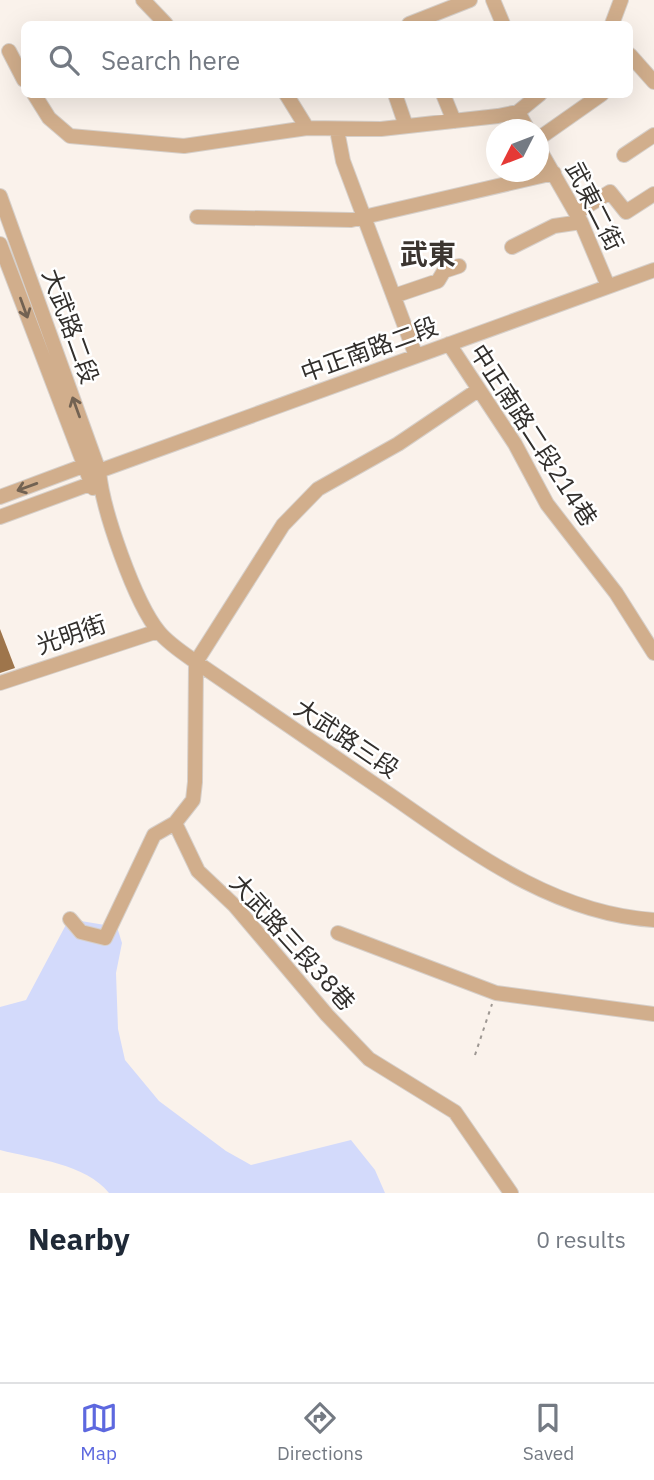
<!DOCTYPE html>
<html lang="en">
<head>
<meta charset="utf-8">
<style>
	:root { --surface:#fff; --page:#f6f6f7; --text:#1f2937; --muted:#747a83; --line:#e0e1e3; --accent:#5d68df }
	body { margin:0; font-family:"IBM Plex Sans","Noto Sans TC",sans-serif; background:var(--page); color:var(--text) }
	.compass { position:absolute; left:486px; top:119px; width:63px; height:63px; border-radius:50%; background:var(--surface); box-shadow:0 7px 28px #0002; rotate:228deg }
	.list { margin:0; padding:0; list-style:none }
	h2 { display:flex; justify-content:space-between; align-items:center; height:91px; margin:0; padding:0 28px; font-size:30px }
	h2 small { font-size:23px; font-weight:400; color:var(--muted) }
	.icon { flex:none; width:38px; height:38px; fill:none; stroke:currentColor; stroke-width:2; stroke-linecap:round; stroke-linejoin:round }
	.map { position:relative; flex:none; width:654px; height:1193px; overflow:hidden }
	.search { position:absolute; background:var(--surface); box-shadow:0 7px 28px #0002; left:21px; right:21px; top:21px; height:77px; display:flex; align-items:center; gap:18px; box-sizing:border-box; padding:0 24px; border-radius:10px; color:var(--muted); font-size:26px }
	.sheet { height:189px; background:var(--surface) }
	nav { display:flex; justify-content:space-around; align-items:center; box-sizing:border-box; height:98px; border-top:2px solid var(--line); background:var(--surface); font-size:19px; color:var(--muted) }
	nav a { display:grid; justify-items:center; gap:4px }
	nav .on { color:var(--accent) }
	.map>svg:first-child { display:block }
	.green { fill:#d3dafb }
	.building { fill:#9e754b }
	.lines { fill:none; stroke-linecap:round; stroke-linejoin:round }
	.minor-casing { stroke:#d6cfc9; stroke-width:16 }
	.path { stroke:#9d9792; stroke-width:2; stroke-dasharray:3.5 5; stroke-linecap:butt }
	.minor { stroke:#d1ae8c; stroke-width:14 }
	.oneway { stroke:#726252 }
	.labels { text-anchor:middle; dominant-baseline:central; stroke-width:5; stroke-linejoin:round; paint-order:stroke }
	.street-label { font-size:24px; fill:#322f2c; stroke:#fff }
	.quarter-label { font-size:28px; font-weight:bold; fill:#3c3631; stroke:#fff }
</style>
</head>
<body>
<div class="map">
<svg width="654" height="1193" viewBox="0 0 654 1193">
	<rect width="100%" height="100%" fill="#faf2eb"/>
	<path class="green" d="M69,919L117,927L122,943L116,973L118,1029L125,1060L159,1101L226,1151L251,1165L351,1140L375,1170L385,1193H109C86,1164 35,1159 0,1150V1007L26,1000Z"/>
	<path class="building" d="M0,629L15,668L0,673Z"/>
	<g class="lines">
		<g class="minor-casing">
			<path id="minor" d="M143,0L166,24
				M493,0L503,24
				M409,24L470,0
				M612,24L621,0
				M9,51L24,80
				M630,55L654,82
				M34,94L49,118L70,136L184,146L307,128L381,129L498,116L518,112L540,94
				M286,94L307,128
				M395,94L406,126
				M443,94L454,121
				M518,112L528,130
				M337,130L343,161L416,356
				M538,139L602,94
				M538,147L581,222L608,286
				M624,155L654,135
				M0,196L99,471C102,509 135,603 159,632C169,644 183,653 196,662C258,704 319,746 380,788C465,846 548,913 654,920
				M576,213L610,192L626,212L654,194
				M197,217L351,220L554,173
				M0,244L93,488
				M512,247L554,226L581,222
				M394,296L438,281L444,271L459,266
				M449,344L515,444L547,504L616,593L654,653
				M478,390L398,444L318,489L283,525L196,662L195,782L193,800L175,823L198,871L235,906L327,1015L369,1059L455,1112L511,1193
				M0,497L83,466L91,469
				M0,517L90,484L99,471L654,270
				M0,683L158,631
				M70,919L81,932L105,938L154,835L175,823
				M338,933L496,993L654,1014"/>
		</g>
		<path class="path" d="M475,1055L492,1004"/>
		<use href="#minor" class="minor"/>
	</g>
	<defs><path id="oneway-shaft" d="M-6 0H5M1.5-3L5.5 0L1.5 3" fill="none" stroke-width="1.6" stroke-linecap="round" stroke-linejoin="round" transform="scale(1.75)"/></defs>
	<g class="oneway">
		<use href="#oneway-shaft" transform="translate(24 308) rotate(70)"/>
		<use href="#oneway-shaft" transform="translate(76 407) rotate(-110)"/>
		<use href="#oneway-shaft" transform="translate(27 487) rotate(160)"/>
	</g>
	<g class="labels">
		<g class="street-label">
			<text transform="translate(595 206) rotate(63)">武東二街</text>
			<text transform="translate(71 326) rotate(70)">大武路二段</text>
			<text transform="translate(369 349) rotate(-20)">中正南路二段</text>
			<text transform="translate(534 435) rotate(57)">中正南路二段214巷</text>
			<text transform="translate(71 634) rotate(-19)">光明街</text>
			<text transform="translate(347 738) rotate(34)">大武路三段</text>
			<text transform="translate(293 942) rotate(48)">大武路三段38巷</text>
		</g>
		<g class="quarter-label">
			<text x="428" y="253">武東</text>
		</g>
	</g>
</svg>
<svg class="compass" viewBox="-18 -18 36 36"><path d="M0-13l5 13h-10z" fill="#e53935"/><path d="M0 13l5-13h-10z" fill="#747a83"/></svg>
<div class="search"><svg class="icon" aria-label="search" viewBox="0 0 24 24"><circle cx="10" cy="10" r="6"/><path d="M15 15l6 6"/></svg>Search here</div>
</div>
<section class="sheet">
<h2>Nearby<small>0 results</small></h2>
<ul class="list">
</ul>
</section>
<nav>
<a class="on"><svg class="icon" aria-label="map" viewBox="0 0 24 24"><path d="M3 6l6-2 6 2 6-2v14l-6 2-6-2-6 2zM9 4v14M15 6v14"/></svg>Map</a>
<a><svg class="icon" aria-label="directions" viewBox="0 0 24 24"><path d="M12 3l9 9-9 9-9-9zM9 14v-3h6M13 9l2 2-2 2"/></svg>Directions</a>
<a><svg class="icon" aria-label="saved" viewBox="0 0 24 24"><path d="M7 4h10v16l-5-4-5 4z"/></svg>Saved</a>
</nav>
</body>
</html>
